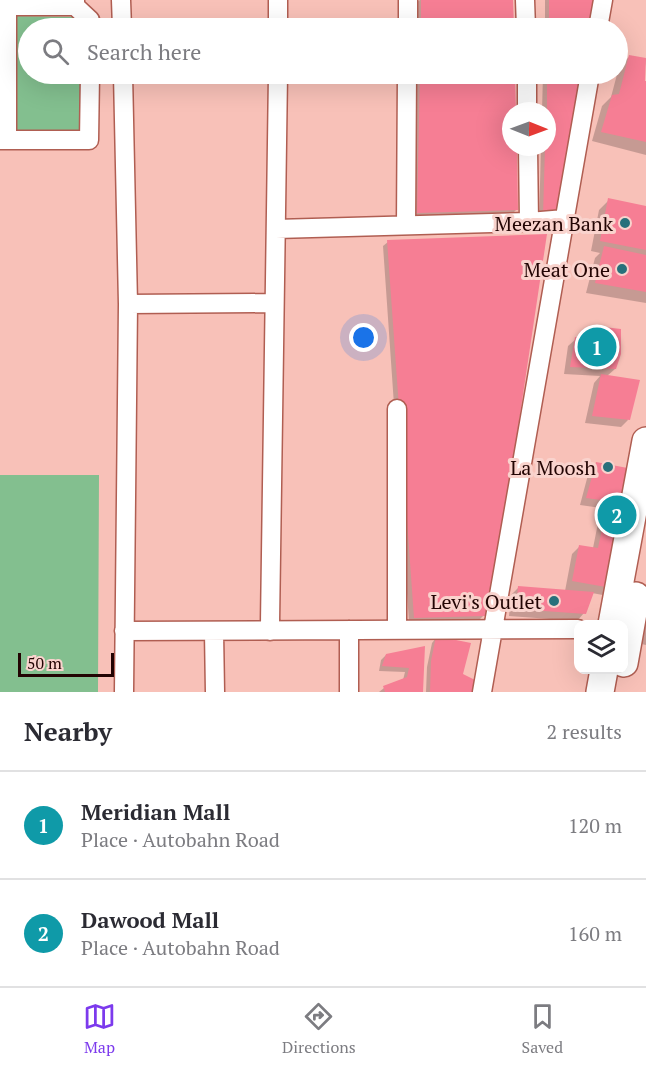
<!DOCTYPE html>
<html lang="en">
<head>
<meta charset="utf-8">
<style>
	:root { --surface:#fff; --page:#f2f2f3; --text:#2b2b33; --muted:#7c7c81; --line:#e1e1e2; --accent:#7c3aed }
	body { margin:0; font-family:"PT Serif",serif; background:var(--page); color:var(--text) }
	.controls { position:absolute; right:18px; bottom:18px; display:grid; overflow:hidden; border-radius:12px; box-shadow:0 6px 24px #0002 }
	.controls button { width:54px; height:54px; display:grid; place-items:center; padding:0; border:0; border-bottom:2px solid var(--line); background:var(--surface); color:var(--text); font:30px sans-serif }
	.compass { position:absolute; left:502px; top:102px; width:54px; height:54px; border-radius:50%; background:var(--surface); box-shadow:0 6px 24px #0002; rotate:91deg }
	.scale { position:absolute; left:18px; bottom:15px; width:96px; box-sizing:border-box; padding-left:6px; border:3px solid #220403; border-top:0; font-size:16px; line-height:21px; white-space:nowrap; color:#220403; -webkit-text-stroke:4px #f9d3cd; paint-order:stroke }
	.you { position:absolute; left:364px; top:338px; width:21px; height:21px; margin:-15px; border:4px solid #fff; border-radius:50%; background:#1a73e8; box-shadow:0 0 0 9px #1a73e833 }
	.badge { display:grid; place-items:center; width:39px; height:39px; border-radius:50%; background:var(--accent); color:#fff; font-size:20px; font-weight:700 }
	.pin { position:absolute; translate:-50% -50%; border:3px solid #fff; box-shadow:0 2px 6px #0006 }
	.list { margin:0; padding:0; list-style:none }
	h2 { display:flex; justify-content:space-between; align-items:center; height:78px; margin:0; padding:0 24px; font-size:26px }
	h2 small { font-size:20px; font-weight:400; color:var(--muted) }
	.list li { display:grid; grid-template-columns:39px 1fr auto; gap:18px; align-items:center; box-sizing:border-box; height:108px; padding:0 24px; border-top:2px solid var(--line) }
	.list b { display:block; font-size:22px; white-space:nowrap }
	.list p { margin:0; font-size:20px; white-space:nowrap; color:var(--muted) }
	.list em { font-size:20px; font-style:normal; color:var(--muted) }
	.icon { flex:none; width:33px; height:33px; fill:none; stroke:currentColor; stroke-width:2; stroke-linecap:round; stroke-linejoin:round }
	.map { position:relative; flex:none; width:646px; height:692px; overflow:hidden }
	.search { position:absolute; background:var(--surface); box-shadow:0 6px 24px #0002; left:18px; right:18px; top:18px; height:66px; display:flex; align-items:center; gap:15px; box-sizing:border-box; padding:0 21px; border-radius:33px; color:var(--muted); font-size:22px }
	.sheet { height:294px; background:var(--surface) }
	nav { display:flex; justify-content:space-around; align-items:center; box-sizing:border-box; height:84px; border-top:2px solid var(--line); background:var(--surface); font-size:16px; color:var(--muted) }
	nav a { display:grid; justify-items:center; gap:3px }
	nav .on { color:var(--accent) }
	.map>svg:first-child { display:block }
	.green { fill:#83bf8f }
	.shadow { fill:#0003 }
	.building { fill:#f67e94 }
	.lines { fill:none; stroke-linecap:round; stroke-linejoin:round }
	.minor-casing { stroke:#b05e52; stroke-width:21 }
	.highway-casing { stroke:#b05e52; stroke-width:30 }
	.minor { stroke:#fff; stroke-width:18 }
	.highway { stroke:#fff; stroke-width:27 }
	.poi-dot { fill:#28707b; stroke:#f9d3cd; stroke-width:2 }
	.labels { text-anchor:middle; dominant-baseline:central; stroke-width:6; stroke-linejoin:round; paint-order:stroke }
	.poi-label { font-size:20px; fill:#220403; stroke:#f9d3cd; text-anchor:end }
</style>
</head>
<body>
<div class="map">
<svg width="646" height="692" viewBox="0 0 646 692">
	<rect width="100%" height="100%" fill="#f8c1b8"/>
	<path class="green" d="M15,16L80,17V28H28V74H80V132H16Z
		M0,475H99L98,692H0Z"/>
	<path class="shadow" d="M420,0H511L512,28H417V2Z
		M545,0H595L592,28H545Z
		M629,57L646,59L643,82L646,83V155L592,141L602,106L611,97L619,67Z
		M416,74H513L514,111H511V147H515L517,209L512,214L413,217Z
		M543,74H585L562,213L539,220L541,147H547V111H542Z
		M609,200L646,207V303L586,293L595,258L600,253L591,251L599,210Z
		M388,242L484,615L479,620L409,622L383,246Z
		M596,327L615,369L607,376L628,420L621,427L585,423L594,383L600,376L564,374L568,346L576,339L587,340L588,335Z
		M597,464L636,471L608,596L592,593L584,613L577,621L509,616L511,595L519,587L565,591L572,554L580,546L593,548L601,508L580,505L589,471Z
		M646,592V645L637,643Z
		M436,638L461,675L474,692H426L427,667L432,643Z
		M423,648L421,692H379L384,688L403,680L405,672L379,671L381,660L386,655Z"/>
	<path class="building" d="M421,0H513L514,28H421Z
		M549,0H596L594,28H549Z
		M629,55L646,58L645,81H646V142L601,132L612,95L619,94Z
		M420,74H515L516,111H511V147H517L518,210L417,213Z
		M547,74H586L563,214L543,216L545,147H547Z
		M608,198L646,206V250L600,241Z
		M547,234L512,468L485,616L414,618L387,240Z
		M604,246L646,255V292L595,283Z
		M595,326L621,329V354L616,369L570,367L575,337L592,339Z
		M601,374L640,380L630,420L592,416Z
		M596,462L638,470L617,589L572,581L579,545L598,548L608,501L586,498Z
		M518,586L594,592L586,614L516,609Z
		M436,636L471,643L463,674L477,681L475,692H430L431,661Z
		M425,646L423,692H385L383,686L407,677L409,668L382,666L386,654Z"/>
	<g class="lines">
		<g class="minor-casing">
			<path id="minor" d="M7,0V140
				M75,0V6L90,20V28
				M121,0L122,28
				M525,0L526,28
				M7,6H75
				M278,28V0
				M408,28V0
				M598,28L603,0
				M123,74L128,304L124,692
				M527,74V111
				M0,140H89L90,74
				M528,147L529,222
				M406,225L407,74
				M276,229L529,222L565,219
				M128,304L274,303
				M397,409V629
				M124,631L578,629
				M270,631C271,445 276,259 278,74
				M214,632L215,692
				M349,692V630
				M482,692L590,74"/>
		</g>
		<g class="highway-casing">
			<path id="highway" d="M612,624L646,441
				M624,663L636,596
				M600,692L604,670"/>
		</g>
		<use href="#minor" class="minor"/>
		<use href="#highway" class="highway"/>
	</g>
	<g class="poi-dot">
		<circle cx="625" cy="223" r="6"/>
		<circle cx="622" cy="269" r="6"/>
		<circle cx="608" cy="467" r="6"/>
		<circle cx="554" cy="601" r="6"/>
	</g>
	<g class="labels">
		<g class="poi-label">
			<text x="613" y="223">Meezan Bank</text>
			<text x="610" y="269">Meat One</text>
			<text x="596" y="467">La Moosh</text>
			<text x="542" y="601">Levi's Outlet</text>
		</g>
	</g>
</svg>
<div class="controls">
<button><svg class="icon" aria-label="layers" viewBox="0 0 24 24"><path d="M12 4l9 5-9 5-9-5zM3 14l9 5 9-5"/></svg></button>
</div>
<svg class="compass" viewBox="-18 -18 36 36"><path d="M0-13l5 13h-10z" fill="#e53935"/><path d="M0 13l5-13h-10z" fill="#7c7c81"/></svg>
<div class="scale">50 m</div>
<div class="you"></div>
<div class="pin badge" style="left:597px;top:347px;background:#0f9aa8">1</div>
<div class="pin badge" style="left:617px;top:515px;background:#0f9aa8">2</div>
<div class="search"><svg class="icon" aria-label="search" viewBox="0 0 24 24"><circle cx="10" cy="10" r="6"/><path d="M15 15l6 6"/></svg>Search here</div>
</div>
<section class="sheet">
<h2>Nearby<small>2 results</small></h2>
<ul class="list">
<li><span class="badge" style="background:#0f9aa8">1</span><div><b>Meridian Mall</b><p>Place · Autobahn Road</p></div><em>120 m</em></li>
<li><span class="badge" style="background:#0f9aa8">2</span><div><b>Dawood Mall</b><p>Place · Autobahn Road</p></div><em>160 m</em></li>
</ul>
</section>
<nav>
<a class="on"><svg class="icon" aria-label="map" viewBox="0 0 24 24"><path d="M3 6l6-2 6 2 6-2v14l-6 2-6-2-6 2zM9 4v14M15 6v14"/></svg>Map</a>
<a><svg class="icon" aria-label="directions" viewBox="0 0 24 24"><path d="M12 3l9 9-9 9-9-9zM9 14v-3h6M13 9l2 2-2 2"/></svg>Directions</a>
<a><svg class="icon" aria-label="saved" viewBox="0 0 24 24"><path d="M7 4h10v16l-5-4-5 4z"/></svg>Saved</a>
</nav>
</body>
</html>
